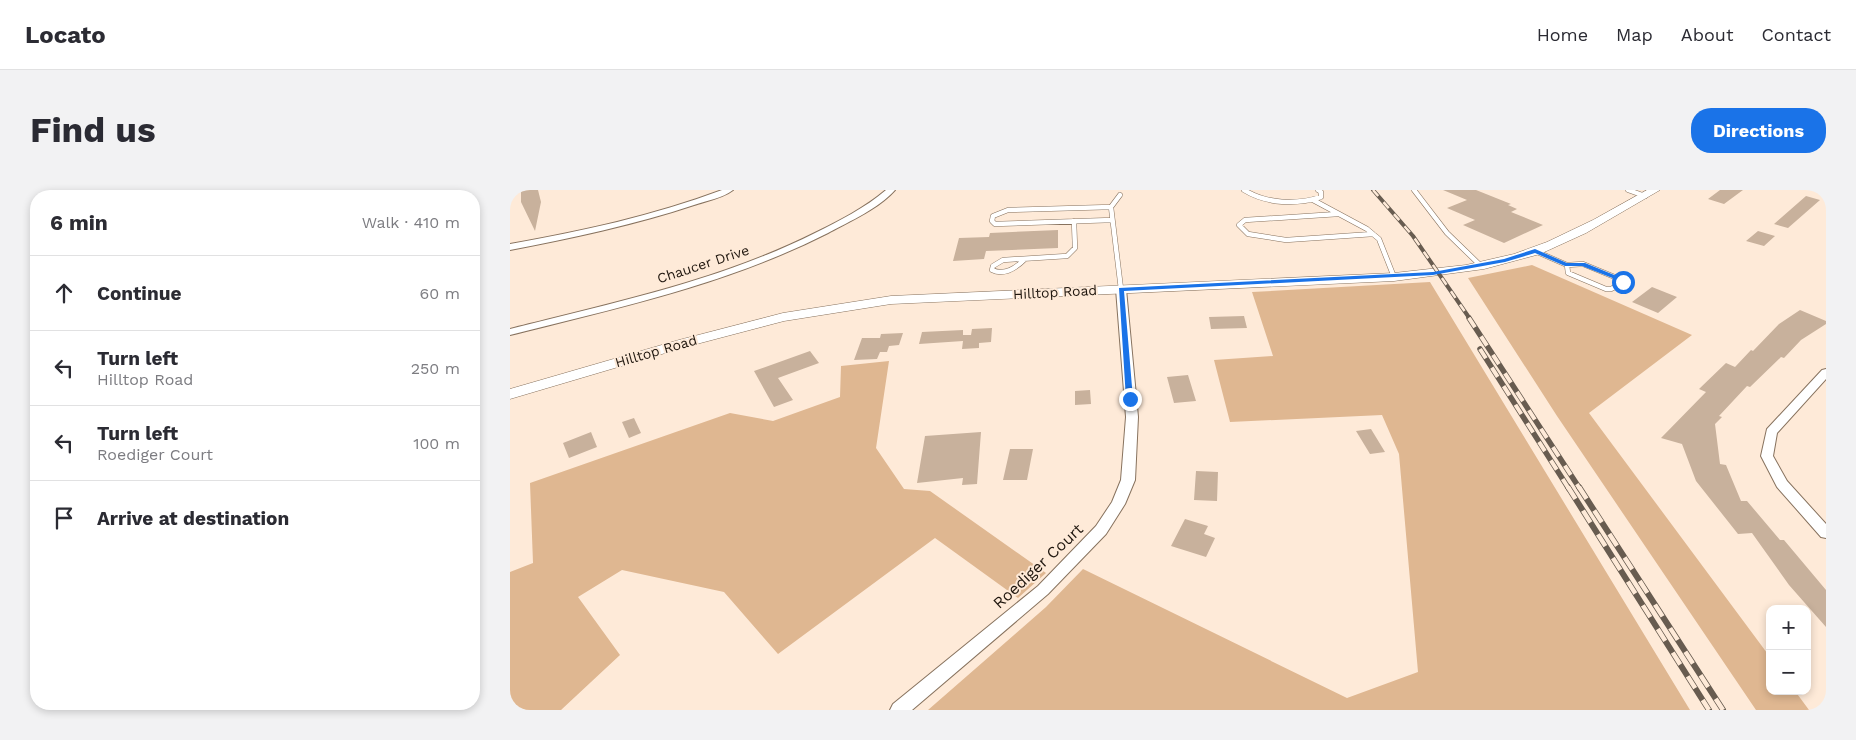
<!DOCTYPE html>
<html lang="en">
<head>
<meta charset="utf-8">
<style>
	:root { --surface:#fff; --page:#f2f2f3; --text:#2b2b33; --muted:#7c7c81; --line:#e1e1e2; --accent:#1a73e8 }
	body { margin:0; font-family:"Work Sans",sans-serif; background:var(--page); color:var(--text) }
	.controls { position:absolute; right:15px; bottom:15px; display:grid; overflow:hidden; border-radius:10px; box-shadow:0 2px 8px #0003 }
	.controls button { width:45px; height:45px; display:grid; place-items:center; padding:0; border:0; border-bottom:1px solid var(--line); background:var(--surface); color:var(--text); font:25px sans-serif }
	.stop { position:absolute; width:15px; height:15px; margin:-11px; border:4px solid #1a73e8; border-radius:50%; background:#fff }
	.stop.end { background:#1a73e8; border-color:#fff; box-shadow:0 1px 5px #0008 }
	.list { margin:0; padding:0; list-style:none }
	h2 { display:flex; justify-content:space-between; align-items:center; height:65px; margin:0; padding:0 20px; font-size:21px }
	h2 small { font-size:16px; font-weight:400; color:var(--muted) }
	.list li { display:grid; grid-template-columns:32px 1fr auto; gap:15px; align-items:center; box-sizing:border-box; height:75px; padding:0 20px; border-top:1px solid var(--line) }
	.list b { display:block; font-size:19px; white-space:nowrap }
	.list p { margin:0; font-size:16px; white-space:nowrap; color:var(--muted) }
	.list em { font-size:16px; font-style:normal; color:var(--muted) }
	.icon { flex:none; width:28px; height:28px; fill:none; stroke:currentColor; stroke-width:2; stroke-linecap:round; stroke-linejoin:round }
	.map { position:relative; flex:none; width:1316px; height:520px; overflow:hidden; border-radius:20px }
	header { display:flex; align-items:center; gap:30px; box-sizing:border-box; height:70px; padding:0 25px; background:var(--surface); border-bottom:1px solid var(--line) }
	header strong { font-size:24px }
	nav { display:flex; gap:28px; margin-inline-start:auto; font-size:18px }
	.intro { display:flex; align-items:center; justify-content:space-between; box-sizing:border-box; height:120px; padding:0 30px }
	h1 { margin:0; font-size:35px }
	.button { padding:12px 22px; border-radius:20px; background:var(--accent); color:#fff; font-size:18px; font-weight:700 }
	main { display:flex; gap:30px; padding:0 30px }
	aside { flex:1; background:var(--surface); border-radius:20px; box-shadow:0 2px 8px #0003 }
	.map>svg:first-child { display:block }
	.green { fill:#dfb791 }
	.building { fill:#c8b19c }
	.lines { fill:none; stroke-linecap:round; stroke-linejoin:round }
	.service-casing { stroke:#87725e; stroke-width:5.5 }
	.minor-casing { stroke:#87725e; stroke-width:2 }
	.secondary-casing { stroke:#87725e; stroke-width:1 }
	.service { stroke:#fff; stroke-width:4.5 }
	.minor { fill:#fff; fill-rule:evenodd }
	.secondary { fill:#fff; fill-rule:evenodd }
	.rail-far2-casing { stroke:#685c50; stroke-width:4 }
	.rail-far1-casing { stroke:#685c50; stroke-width:5.5 }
	.rail-casing { stroke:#685c50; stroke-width:6 }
	.rail-far2 { stroke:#feead8; stroke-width:2.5; stroke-dasharray:8; stroke-linecap:butt }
	.rail-far1 { stroke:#feead8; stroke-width:4; stroke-dasharray:11; stroke-linecap:butt }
	.rail { stroke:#feead8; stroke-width:4.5; stroke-dasharray:14; stroke-linecap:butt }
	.route { fill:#1a73e8 }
	.labels { text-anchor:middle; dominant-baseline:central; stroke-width:4; stroke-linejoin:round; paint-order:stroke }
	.far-street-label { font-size:14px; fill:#1f160e; stroke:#feead8 }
	.street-label { font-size:16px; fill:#1f160e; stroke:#feead8 }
</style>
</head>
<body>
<header>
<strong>Locato</strong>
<nav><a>Home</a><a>Map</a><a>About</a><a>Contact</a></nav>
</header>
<div class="intro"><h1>Find us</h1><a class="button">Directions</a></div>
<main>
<aside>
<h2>6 min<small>Walk · 410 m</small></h2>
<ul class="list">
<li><svg class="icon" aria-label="ahead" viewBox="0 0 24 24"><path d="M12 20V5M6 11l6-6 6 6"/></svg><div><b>Continue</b></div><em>60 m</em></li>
<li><svg class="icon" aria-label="left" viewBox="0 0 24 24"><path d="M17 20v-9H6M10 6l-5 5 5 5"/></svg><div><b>Turn left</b><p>Hilltop Road</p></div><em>250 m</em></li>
<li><svg class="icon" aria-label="left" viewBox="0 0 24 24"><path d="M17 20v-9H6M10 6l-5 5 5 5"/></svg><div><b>Turn left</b><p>Roediger Court</p></div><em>100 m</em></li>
<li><svg class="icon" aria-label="arrive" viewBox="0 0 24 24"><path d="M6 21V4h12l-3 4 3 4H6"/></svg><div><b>Arrive at destination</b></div></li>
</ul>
</aside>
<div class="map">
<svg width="1316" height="520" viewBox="0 0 1316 520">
	<rect width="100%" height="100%" fill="#feead8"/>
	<path class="green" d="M1022,75L1182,145L1079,223L1260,467V501H1285L1299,520H1246L1047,226L958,88Z
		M920,92L1180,520H418L536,417L573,379L837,508L908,482L889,264L872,225L720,232L704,170L763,166L742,102Z
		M379,171L366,258L394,299L420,301L536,383L508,408L425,348L268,464L214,402L112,380L68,407L110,465L51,520H0V382L23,373L20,293L220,223L263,231L330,207L331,176Z"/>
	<path class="building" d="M11,0H28L31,12L25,41L11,12Z
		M933,0H966L1001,14L998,15L1007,19L1001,22L1033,35L994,53L953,35L965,30L937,18L957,10Z
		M1210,0H1233L1214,14L1198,9Z
		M1296,6L1310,10L1278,38L1264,34Z
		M548,40V58L476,61L474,69L443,71L449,48L479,47L480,43Z
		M1248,41L1265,46L1254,56L1236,51Z
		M1142,97L1167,107L1148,123L1122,112Z
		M1290,120L1316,131V134L1291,150L1274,168L1271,167L1240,197L1237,196L1209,226L1212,227L1205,234L1210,274L1216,275L1231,311H1237L1270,350H1274L1316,400V437L1279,395L1242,343L1228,344L1186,291L1172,254L1151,248L1196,202L1189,199L1216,173L1225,177L1241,160L1243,161L1269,134Z
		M734,126L737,138L701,139L699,127Z
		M482,138L481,152L469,153V158L452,159L453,151L409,154L412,142L453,140V148V145H461L462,139Z
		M393,143L389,155L379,156L377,162H370L367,169L344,170L352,148H370L371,144Z
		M300,161L309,173L268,188L283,210L264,217L244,181Z
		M678,185L686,211L664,213L657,187Z
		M580,200L581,214L565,215V201Z
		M124,228L131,243L119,248L112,232Z
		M861,239L875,262L860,264L846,241Z
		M81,242L87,257L59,268L53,253Z
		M471,242L467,294L452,295L453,288L407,293L415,246Z
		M500,259H523L517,290H493Z
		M686,281L708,282L707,311L684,310Z
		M675,329L698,336L694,344L705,348L696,367L661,356Z"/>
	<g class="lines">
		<g class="service-casing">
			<path id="service" d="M734,0C757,14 786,15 811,7V2L808,0
				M904,0L937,43L970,75
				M1118,0L1135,6
				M610,5L601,17L611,99
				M803,10L857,39L869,49L884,87
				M601,17L498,20L483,26L482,31L485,34L602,30
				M828,24L735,30L729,35L738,44L776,50L863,44
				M1025,61L1057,75
				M515,69C506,78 495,86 482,80L483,76L493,70L557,66L565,58L564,31
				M1073,74L1112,90L1113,93L1101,99H1096L1058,83L1057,75Z"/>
		</g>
		<g class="minor-casing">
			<path id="minor" d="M212,0H223C213,8 196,11 184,15C124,35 62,48 0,60V54C72,41 143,26 212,0Z
				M376,0H385C368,19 340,31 318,43C218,94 108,118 0,145V139C103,113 209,91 305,43C329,31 355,18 376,0Z
				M611,96L616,99L628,227L625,290L615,314L596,344L538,404L402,520H380L383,514L528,396L586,336L602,312L611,290L616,227L606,99Z
				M1316,179V189L1267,243L1263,266L1277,291L1316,334V348L1311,347L1267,297L1251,266L1257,239L1312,180Z"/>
		</g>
		<g class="secondary-casing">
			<path id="secondary" d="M1137,0H1150L1076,43L1030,64L974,79L884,91L381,114L274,131L179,156L0,209V199L169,150L273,123L381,106L884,83L956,75L1004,64L1037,52L1083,30Z"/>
		</g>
		<use href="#service" class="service"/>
		<use href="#minor" class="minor"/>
		<use href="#secondary" class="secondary"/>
		<g class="rail-far2-casing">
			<path id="rail-far2" d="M863,0L903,46L960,129"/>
		</g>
		<g class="rail-far1-casing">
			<path id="rail-far1" d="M959,128L1070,299
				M970,159L1059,299"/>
		</g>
		<g class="rail-casing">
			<path id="rail" d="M1058,297L1199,520
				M1069,297L1213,520"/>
		</g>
		<use href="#rail-far2" class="rail-far2"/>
		<use href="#rail-far1" class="rail-far1"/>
		<use href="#rail" class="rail"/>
	</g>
	<path class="route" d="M1025,59L1057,73H1075L1114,89L1116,92L1111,94L1110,91L1072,76H1055L1025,63L995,72L923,85L614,101L623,209L620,212L616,209L609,98L923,82L994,69Z"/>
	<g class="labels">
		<g class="far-street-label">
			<text transform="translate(193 74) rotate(-18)">Chaucer Drive</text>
			<text transform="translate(545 102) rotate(-3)">Hilltop Road</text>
			<text transform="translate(146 161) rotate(-16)">Hilltop Road</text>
		</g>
		<g class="street-label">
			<text transform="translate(528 376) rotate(-43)">Roediger Court</text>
		</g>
	</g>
</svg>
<div class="controls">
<button>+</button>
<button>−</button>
</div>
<div class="stop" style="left:1113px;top:92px"></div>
<div class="stop end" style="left:620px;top:209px"></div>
</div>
</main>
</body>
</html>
